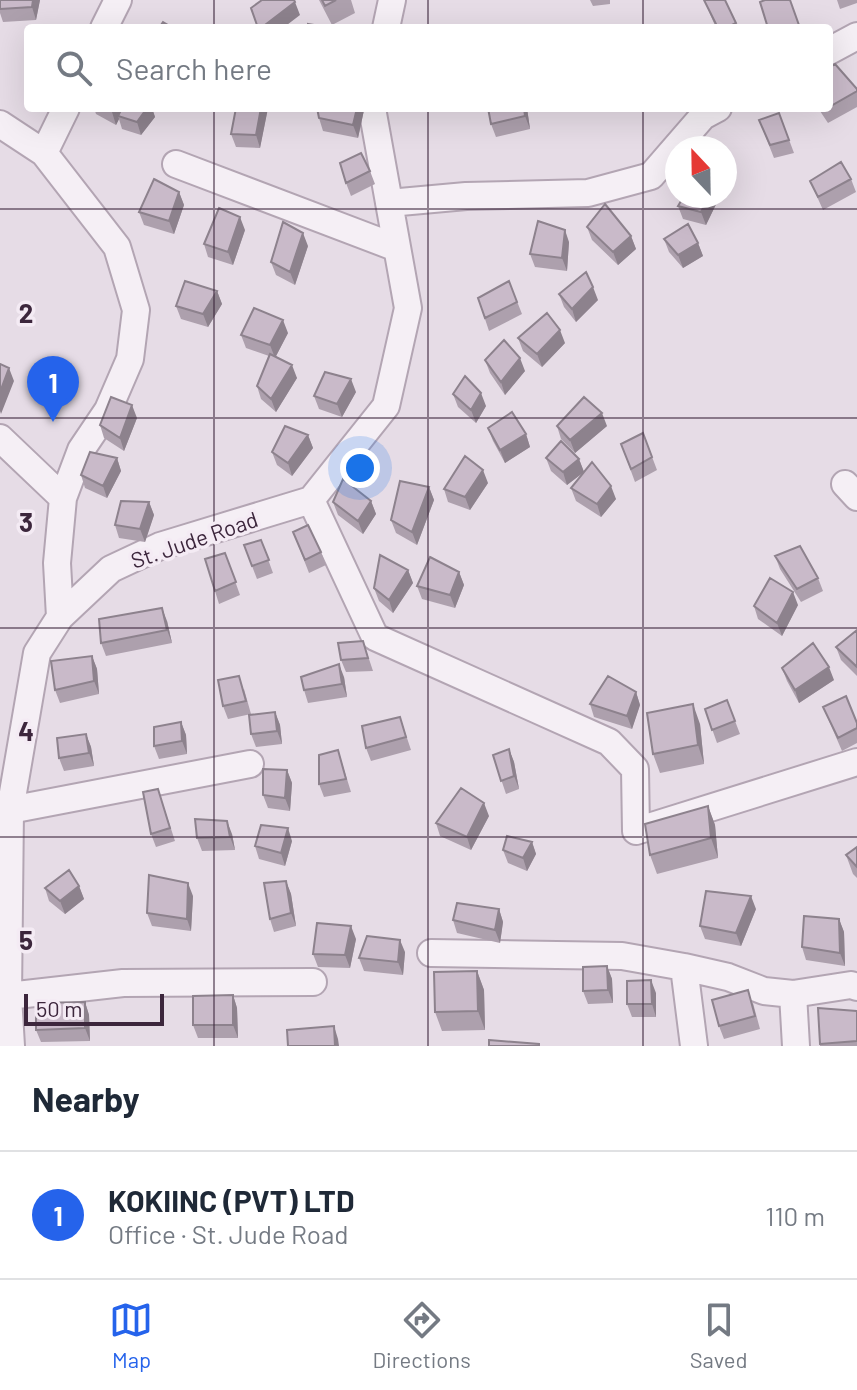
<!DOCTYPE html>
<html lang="en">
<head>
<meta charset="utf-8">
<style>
	:root { --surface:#fff; --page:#f6f6f7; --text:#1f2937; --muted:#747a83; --line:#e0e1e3; --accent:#2563eb }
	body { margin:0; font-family:Barlow,sans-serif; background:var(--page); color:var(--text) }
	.compass { position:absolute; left:665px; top:136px; width:72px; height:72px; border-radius:50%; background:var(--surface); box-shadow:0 8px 32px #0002; rotate:338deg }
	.scale { position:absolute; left:24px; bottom:20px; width:140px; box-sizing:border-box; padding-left:8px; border:4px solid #3c263c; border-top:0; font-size:22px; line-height:28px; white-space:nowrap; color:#3c263c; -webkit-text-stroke:6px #f4ebf4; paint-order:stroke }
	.you { position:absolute; left:360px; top:468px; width:28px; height:28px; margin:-20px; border:6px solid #fff; border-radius:50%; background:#1a73e8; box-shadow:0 0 0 12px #1a73e833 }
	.badge { display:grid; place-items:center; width:52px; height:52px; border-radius:50%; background:var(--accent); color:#fff; font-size:26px; font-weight:700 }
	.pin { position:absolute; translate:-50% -66px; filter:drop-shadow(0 2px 4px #0008) }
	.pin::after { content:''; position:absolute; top:42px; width:28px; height:24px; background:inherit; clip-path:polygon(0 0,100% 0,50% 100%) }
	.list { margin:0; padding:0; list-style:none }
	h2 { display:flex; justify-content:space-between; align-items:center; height:104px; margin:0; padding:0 32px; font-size:34px }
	h2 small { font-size:26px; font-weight:400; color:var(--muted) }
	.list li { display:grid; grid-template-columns:52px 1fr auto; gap:24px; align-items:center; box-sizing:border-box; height:128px; padding:0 32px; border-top:2px solid var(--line) }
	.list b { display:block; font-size:30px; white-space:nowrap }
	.list p { margin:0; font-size:26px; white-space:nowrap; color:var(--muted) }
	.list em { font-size:26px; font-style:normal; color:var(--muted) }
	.icon { flex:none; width:44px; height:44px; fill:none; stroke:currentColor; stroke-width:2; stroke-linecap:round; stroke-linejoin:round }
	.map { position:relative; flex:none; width:857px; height:1046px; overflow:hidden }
	.search { position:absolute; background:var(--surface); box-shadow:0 8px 32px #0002; left:24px; right:24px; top:24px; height:88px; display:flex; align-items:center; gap:20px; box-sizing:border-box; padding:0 28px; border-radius:8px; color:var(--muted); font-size:30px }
	.sheet { height:232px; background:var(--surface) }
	nav { display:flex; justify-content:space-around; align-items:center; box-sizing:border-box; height:112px; border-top:2px solid var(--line); background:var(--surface); font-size:22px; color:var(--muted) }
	nav a { display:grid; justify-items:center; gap:4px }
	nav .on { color:var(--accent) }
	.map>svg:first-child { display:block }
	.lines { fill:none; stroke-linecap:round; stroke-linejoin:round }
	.minor-casing { stroke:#b3a5b3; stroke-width:30 }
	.minor { stroke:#f5eff5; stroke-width:26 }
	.wall { fill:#ada0ad }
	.shaded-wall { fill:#8d828d }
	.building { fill:#c9bac9; stroke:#8d828d; stroke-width:2 }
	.grid { fill:none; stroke:#3c263c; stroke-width:2; stroke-opacity:0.55 }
	.labels { text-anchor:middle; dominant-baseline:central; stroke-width:7; stroke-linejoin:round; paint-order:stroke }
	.street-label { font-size:22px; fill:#3c263c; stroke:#f4ebf4 }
	.grid-label { font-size:26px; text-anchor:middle; font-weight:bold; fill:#3c263c; stroke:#f4ebf4; stroke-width:7; stroke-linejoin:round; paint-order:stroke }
</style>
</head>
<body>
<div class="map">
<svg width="857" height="1046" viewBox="0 0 857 1046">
	<rect width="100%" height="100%" fill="#e6dce6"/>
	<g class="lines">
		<g class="minor-casing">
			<path id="minor" d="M104,28L118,0
				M386,28L392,0
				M829,51L857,36
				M0,124L44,153L117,247L136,310L130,359L108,410L81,450L63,498L57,563L60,617
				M44,153L66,108
				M176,164L397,248
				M389,203L466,196L588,193L651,176L703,116L718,108
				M0,438L63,498
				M845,484L857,497
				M311,500L375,637L609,742L635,769L636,831L857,762
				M10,810L250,764
				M431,953L622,956L684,967
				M793,994L796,1046
				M8,996L123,983L313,982
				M11,1046L8,996L10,810L37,653L60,617L111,569L160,546L311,500L386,406L408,308L372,108
				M694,1046L684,967L728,977L764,991L793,994L851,985L857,987"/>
		</g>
		<use href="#minor" class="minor"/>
	</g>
	<path class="wall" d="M0,0H40L36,20L3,22L0,13Z
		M319,0H351L355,13L332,25Z
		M590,0H610V4L593,6Z
		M704,0H725L737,28H716Z
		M837,0H857V3L840,9Z
		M829,68L857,89V107L828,123L818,108H829Z
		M94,108H152L155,117L141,135L122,129L119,119L116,125L96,114Z
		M236,108H268L260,148L236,147L231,134Z
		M488,108H527L530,129L496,137L491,124Z
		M364,110L358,138L323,131L319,118Z
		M779,113L794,153L774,158L759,120Z
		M370,171L375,184L351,196L346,183Z
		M851,179L856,192L823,210L810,181Z
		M179,192L184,205L174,234L144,225L139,212Z
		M720,196L706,225L683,219L678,206Z
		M587,227L631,236L636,249L618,265L592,240Z
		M245,230L233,265L208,257L204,244Z
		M664,239L698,243L703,256L683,268L669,252Z
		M569,242L567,271L535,267L530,254Z
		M308,246L295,285L276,275L271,262Z
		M509,281L522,314L489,331L478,298Z
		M217,291L222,304L208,327L181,319L176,306Z
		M559,294L598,300L576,322L564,307Z
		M288,333L276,356L297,378L276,412L261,399L257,386L269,356L246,348L241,335Z
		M518,338L565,343L542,367L523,351Z
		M485,360L525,371L505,395L490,373Z
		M356,392L342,417L319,409L314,396Z
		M453,394L486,406L476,423L458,407Z
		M137,418L124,451L104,438L100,425Z
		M557,426H607L575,453L561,439Z
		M488,428L526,434L530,447L505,463L493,441Z
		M643,433L657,470L635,482L621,444Z
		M308,435L313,448L292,476L277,465L272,452Z
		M117,458L121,471L107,498L85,488L81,475Z
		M546,458L579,459L584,472L616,499L601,517L576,501L571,488L584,472L567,485L551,471Z
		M488,483L470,510L448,502L444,489Z
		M429,487L434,500L417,545L396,533L391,520Z
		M371,501L376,514L363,534L338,515L333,502Z
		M149,502L154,515L145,542L119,538L115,525Z
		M293,532L321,552L326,565L309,573Z
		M261,540L273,573L257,579L244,545Z
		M225,553L240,595L219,604L215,591Z
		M775,556L818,578L823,591L801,602L780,569Z
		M408,570L413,583L393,613L379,601L374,588Z
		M459,572L464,585L455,608L422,599L417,586Z
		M798,605L782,636L758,619L754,606Z
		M167,621L172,643L106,656L101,643Z
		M857,630V676L841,660L836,647Z
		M363,641L373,671L346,672L341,660Z
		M92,656L97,669L99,694L60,703L55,690Z
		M782,668L834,680L799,703L787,681Z
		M344,677L347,697L308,703L304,690Z
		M244,689L251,714L228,719L223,706Z
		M636,692L640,705L632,729L594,717L590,704Z
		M727,700L740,734L717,743L705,709Z
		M823,707L857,723V743L842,751Z
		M275,712L280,725L282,744L256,747L251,734Z
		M400,717L411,750L371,761L366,748Z
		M181,722L186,735L187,754L159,759L154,746Z
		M700,724L704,764L660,773L653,754Z
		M86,734L91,747L94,766L64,771L59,758Z
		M509,749L514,762L519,789L506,794L493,755Z
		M338,750L351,792L324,797L319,784Z
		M287,770L292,783L290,811L268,808L263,795Z
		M158,789L175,841L156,847L151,834Z
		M708,806L715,825L718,858L657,874L650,855Z
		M489,816L471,850L440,836L436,823Z
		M232,834L235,850L202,851L197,838Z
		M292,841L285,866L259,859L255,846Z
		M532,842L536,854L527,871L508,863L503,850Z
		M857,847V878L853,874L846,855Z
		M286,881L291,894L296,926L274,932L270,919Z
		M79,886L84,899L65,914L49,901L45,888Z
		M193,896L191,931L152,926L147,913Z
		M499,909L503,922L500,943L457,933L453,920Z
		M756,909L741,946L705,939L700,926Z
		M839,919L844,932L845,966L806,960L802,947Z
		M356,939L350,968L318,967L313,954Z
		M405,952L403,975L364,971L359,958Z
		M607,966L612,979L613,1003L588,1004L583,991Z
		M477,971L484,990L485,1030L442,1031L435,1012Z
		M656,993V1017H632L627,1004Z
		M233,995L237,1008L238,1038H198L193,1025Z
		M85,1002L89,1015L90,1041L41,1042L36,1030Z
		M753,1003L760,1029L724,1039L719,1026Z
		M857,1011V1046H820V1044Z"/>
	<path class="shaded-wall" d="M33,0H40L36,20L32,7Z
		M295,2L300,15L283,28H261Z
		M113,108H122L118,116L119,119L116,125L112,112Z
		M147,108H152L155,117L141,135L137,122Z
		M261,108H268L260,148L256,135Z
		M357,108H363L364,110L358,138L353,125Z
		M524,108H527L530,129L525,116Z
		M179,192L184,205L174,234L169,221Z
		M709,196H720L706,225L701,212Z
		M240,217L245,230L233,265L228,252Z
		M565,230L569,242L567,271L562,258Z
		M303,233L308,246L295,285L290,272Z
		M631,236L636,249L618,265L613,252Z
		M698,243L703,256L683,268L678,255Z
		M593,287L598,300L576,322L572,309Z
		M217,291L222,304L208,327L203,314Z
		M283,320L288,333L275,358L270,345Z
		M560,330L565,343L542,367L537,354Z
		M520,358L525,371L505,395L501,382Z
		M292,365L297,378L276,412L271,399Z
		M9,368L14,381L1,414L0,411V392Z
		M351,379L356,392L342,417L337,404Z
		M481,393L486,406L476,423L471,410Z
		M132,405L137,418L124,451L120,438Z
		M602,413L607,426L575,453L570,440Z
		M526,434L530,447L505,463L500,450Z
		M308,435L313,448L292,476L288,463Z
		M117,458L121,471L107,498L103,486Z
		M579,459L584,472L567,485L563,472Z
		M483,470L488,483L470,510L465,497Z
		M611,486L616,499L601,517L597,504Z
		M429,487L434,500L417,545L412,532Z
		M371,501L376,514L363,534L358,521Z
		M149,502L154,515L145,542L140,529Z
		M408,570L413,583L393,613L389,600Z
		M459,572L464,585L455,608L450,595Z
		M793,592L798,605L782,636L777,623Z
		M162,608L167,621L172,643L167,630Z
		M92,656L97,669L99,694L94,681Z
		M339,664L344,677L347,697L342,684Z
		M829,667L834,680L799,703L795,690Z
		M636,692L640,705L632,729L627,716Z
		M693,704L700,724L704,764L698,745Z
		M275,712L280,725L282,744L277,731Z
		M181,722L186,735L187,754L182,741Z
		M86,734L91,747L94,766L89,753Z
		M509,749L514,762L519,789L514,776Z
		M287,770L292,783L290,811L285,798Z
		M484,803L489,816L471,850L467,837Z
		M708,806L715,825L718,858L711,838Z
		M227,821L232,834L235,850L230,837Z
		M288,828L292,841L285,866L281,853Z
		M532,842L536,854L527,871L523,858Z
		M286,881L291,894L296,926L291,913Z
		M188,883L193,896L191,931L187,919Z
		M79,886L84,899L65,914L60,901Z
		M751,896L756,909L741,946L736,933Z
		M499,909L503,922L500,943L495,930Z
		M839,919L844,932L845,966L840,953Z
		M351,926L356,939L350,968L345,955Z
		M400,940L405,952L403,975L398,962Z
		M607,966L612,979L613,1003L608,990Z
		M477,971L484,990L485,1030L478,1011Z
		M651,980L656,993V1017L652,1004Z
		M233,995L237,1008L238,1038L233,1025Z
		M85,1002L89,1015L90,1041L85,1028Z
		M334,1026L338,1039L339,1046H335Z"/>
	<path class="building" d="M0,0H33L32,7L0,9Z
		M262,0H294L295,2L261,28H258L251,8Z
		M322,0H336L325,6Z
		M704,0H725L736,23L726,28H718Z
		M765,0H790L800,28H768L760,2Z
		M163,22L173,28H159Z
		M308,24L332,28H308Z
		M835,64L857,89V91L829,107V68Z
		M122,108H147L137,122L118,116Z
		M236,108H261L256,135L231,134Z
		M317,108H357L353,125L319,118Z
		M488,108H524L525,116L491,124Z
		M779,113L789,140L770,145L759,120Z
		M361,153L370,171L346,183L340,163Z
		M841,162L851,179L818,197L810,181Z
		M154,179L179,192L169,221L139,212Z
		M684,196H709L701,212L678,206Z
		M605,204L631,236L613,252L587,227Z
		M219,208L240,217L228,252L204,244Z
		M538,221L565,230L562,258L530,254Z
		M283,222L303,233L290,272L271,262Z
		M688,224L698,243L678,255L664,239Z
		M586,272L593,287L572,309L559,294Z
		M185,281L217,291L203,314L176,306Z
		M509,281L517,302L485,318L478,298Z
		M254,308L283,320L270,345L241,335Z
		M547,313L560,330L537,354L518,338Z
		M504,340L520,358L501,382L485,360Z
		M270,354L292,365L271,399L257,386Z
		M0,364L9,368L0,392Z
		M325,372L351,379L337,404L314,396Z
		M465,376L481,393L471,410L453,394Z
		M111,397L132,405L120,438L100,425Z
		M584,397L602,413L570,440L557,426Z
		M512,412L526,434L500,450L488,428Z
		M285,426L308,435L288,463L272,452Z
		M643,433L652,457L631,469L621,444Z
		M561,441L579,459L563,472L546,458Z
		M90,452L117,458L103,486L81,475Z
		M465,456L483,470L465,497L444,489Z
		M592,462L611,486L597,504L571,488Z
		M343,479L371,501L358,521L333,502Z
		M400,481L429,487L412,532L391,520Z
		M121,501L149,502L140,529L115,525Z
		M308,525L321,552L305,560L293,532Z
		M261,540L269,560L252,566L244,545Z
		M800,546L818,578L797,589L775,556Z
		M225,553L236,582L215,591L205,559Z
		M380,555L408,570L389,600L374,588Z
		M430,557L459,572L450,595L417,586Z
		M770,578L793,592L777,623L754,606Z
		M162,608L167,630L101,643L99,619Z
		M857,630V667L836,647Z
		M363,641L368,658L341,660L338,643Z
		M813,643L829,667L795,690L782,668Z
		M92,656L94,681L55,690L51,661Z
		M339,664L342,684L304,690L301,677Z
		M239,676L246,701L223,706L218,680Z
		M608,676L636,692L627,716L590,704Z
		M846,696L857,723V728L838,738L823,707Z
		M727,700L735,721L712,730L705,709Z
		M693,704L698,745L653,754L647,713Z
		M275,712L277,731L251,734L249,715Z
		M400,717L406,737L366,748L362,726Z
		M181,722L182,741L154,746V727Z
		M86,734L89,753L59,758L57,738Z
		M509,749L514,776L501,781L493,755Z
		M338,750L346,779L319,784V755Z
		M263,769L287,770L285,798L263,795Z
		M461,788L484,803L467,837L436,823Z
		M158,789L170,828L151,834L143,792Z
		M708,806L711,838L650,855L645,824Z
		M195,819L227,821L230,837L197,838Z
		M261,825L288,828L281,853L255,846Z
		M507,836L532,842L523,858L503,850Z
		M857,847V867L846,855Z
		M69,870L79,886L60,901L45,888Z
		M149,875L188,883L187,919L147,913Z
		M286,881L291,913L270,919L264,883Z
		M706,891L751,896L736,933L700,926Z
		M457,903L499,909L495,930L453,920Z
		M804,916L839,919L840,953L802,947Z
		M317,923L351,926L345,955L313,954Z
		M367,936L400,940L398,962L359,958Z
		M607,966L608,990L583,991V967Z
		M477,971L478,1011L435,1012L434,972Z
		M651,980L652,1004H627V981Z
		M748,990L755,1016L719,1026L712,1000Z
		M233,995V1025H193V996Z
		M85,1002V1028L36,1030V1003Z
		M818,1008L857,1011V1041L820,1044Z
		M334,1026L335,1046H288L287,1030Z
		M489,1040L539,1044V1046H489Z"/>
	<path class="grid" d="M214,0V28M428,0V28M643,0V28M214,108V1046M428,108V1046M643,108V1046M0,209H857M0,418H857M0,628H857M0,837H857"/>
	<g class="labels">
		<g class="street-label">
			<text transform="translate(194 539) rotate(-19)">St. Jude Road</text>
		</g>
	</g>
	<g class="grid-label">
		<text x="26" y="323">2</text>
		<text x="26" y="532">3</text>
		<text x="26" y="741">4</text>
		<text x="26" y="950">5</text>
	</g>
</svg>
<svg class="compass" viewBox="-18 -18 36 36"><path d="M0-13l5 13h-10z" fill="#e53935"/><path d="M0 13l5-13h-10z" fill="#747a83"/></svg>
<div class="scale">50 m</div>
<div class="you"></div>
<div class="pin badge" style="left:53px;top:422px">1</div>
<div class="search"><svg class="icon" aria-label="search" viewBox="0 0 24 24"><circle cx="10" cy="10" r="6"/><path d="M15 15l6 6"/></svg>Search here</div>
</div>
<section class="sheet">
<h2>Nearby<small></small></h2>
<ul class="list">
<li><span class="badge">1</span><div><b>KOKIINC (PVT) LTD</b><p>Office · St. Jude Road</p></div><em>110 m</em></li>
</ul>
</section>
<nav>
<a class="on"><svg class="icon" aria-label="map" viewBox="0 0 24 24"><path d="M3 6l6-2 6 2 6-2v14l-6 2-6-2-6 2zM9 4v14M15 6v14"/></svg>Map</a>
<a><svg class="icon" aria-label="directions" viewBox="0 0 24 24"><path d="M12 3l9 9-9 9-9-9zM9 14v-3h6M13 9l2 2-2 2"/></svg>Directions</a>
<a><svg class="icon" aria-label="saved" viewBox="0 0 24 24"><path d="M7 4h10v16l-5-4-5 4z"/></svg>Saved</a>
</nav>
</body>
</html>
